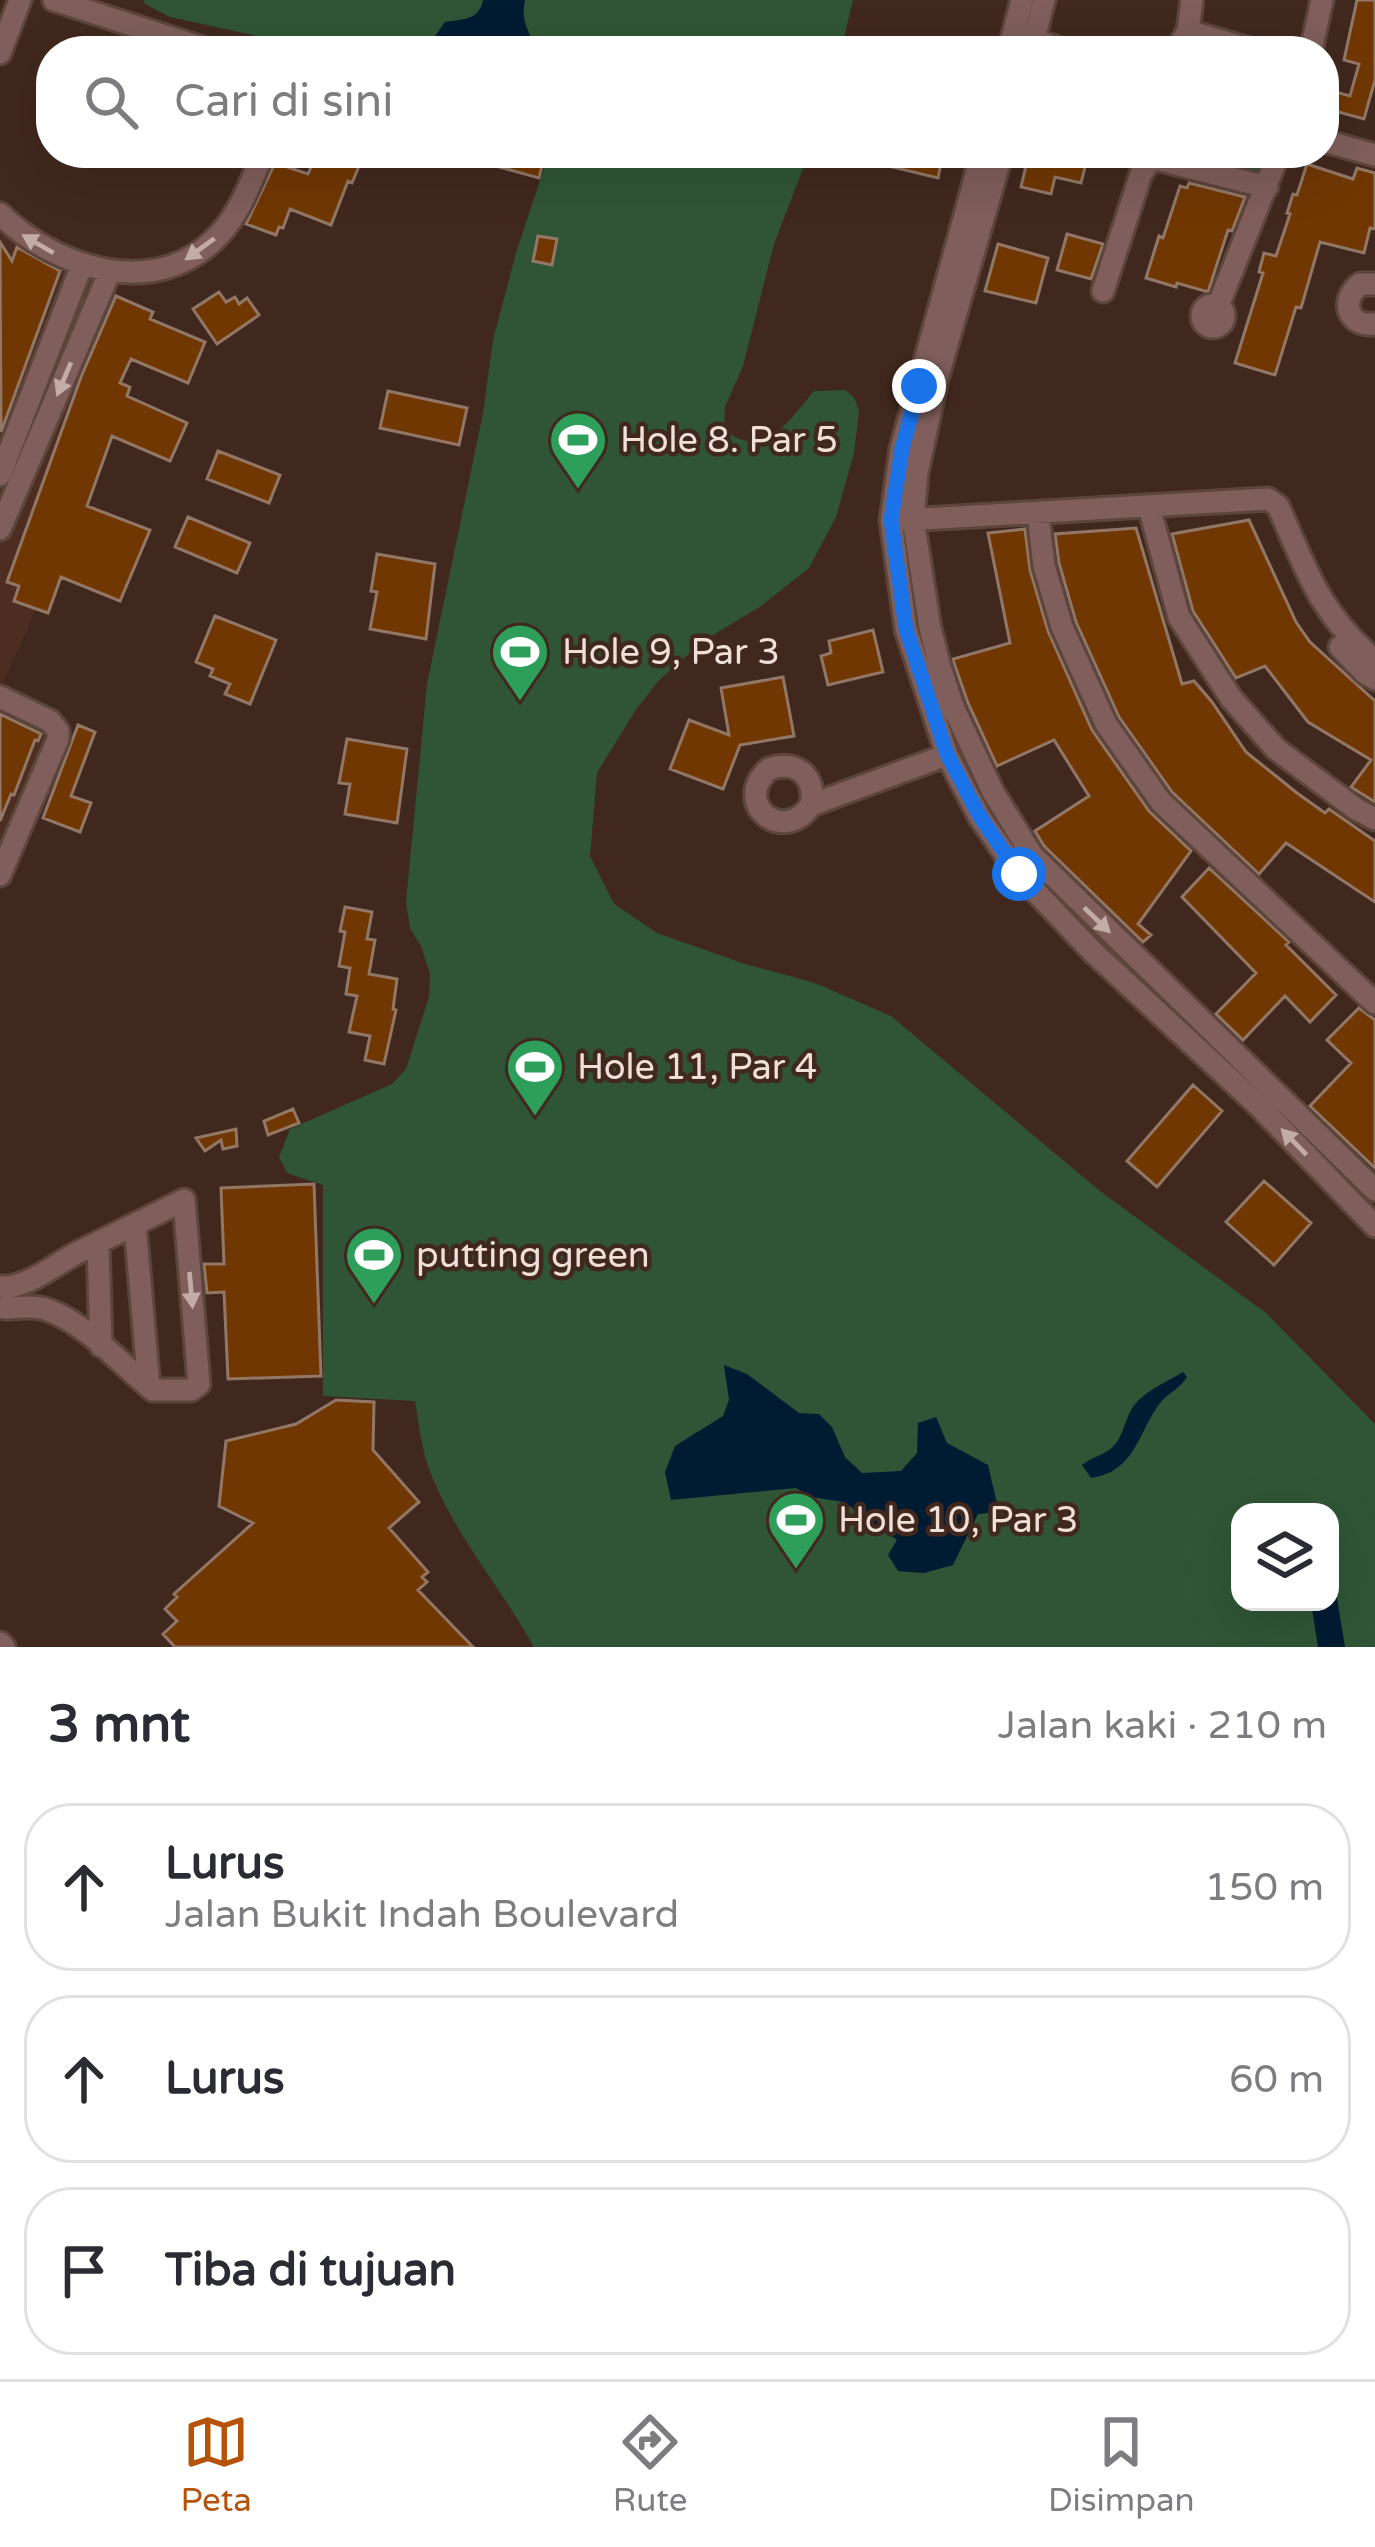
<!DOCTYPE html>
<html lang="id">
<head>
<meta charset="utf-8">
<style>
	:root { --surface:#fff; --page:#f2f2f3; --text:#2b2b33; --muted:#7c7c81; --line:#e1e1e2; --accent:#b45309 }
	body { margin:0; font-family:"Varela Round",sans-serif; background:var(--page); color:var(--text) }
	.controls { position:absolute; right:36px; bottom:36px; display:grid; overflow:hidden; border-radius:24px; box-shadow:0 12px 48px #0002 }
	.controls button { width:108px; height:108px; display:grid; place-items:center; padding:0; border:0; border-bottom:3px solid var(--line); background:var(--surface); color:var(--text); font:60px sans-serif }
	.stop { position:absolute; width:36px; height:36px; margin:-27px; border:9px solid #1a73e8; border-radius:50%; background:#fff }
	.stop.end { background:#1a73e8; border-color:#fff; box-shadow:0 3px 12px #0008 }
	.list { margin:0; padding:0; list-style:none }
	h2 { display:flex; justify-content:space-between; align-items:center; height:156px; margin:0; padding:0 48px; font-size:51px }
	h2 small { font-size:39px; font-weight:400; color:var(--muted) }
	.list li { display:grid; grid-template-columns:78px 1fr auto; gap:36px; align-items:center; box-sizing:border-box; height:168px; margin:0 24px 24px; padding:0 24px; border:3px solid var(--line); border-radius:48px }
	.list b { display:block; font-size:45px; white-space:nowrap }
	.list p { margin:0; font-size:39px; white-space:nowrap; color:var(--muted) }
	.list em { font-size:39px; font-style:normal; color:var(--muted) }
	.icon { flex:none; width:66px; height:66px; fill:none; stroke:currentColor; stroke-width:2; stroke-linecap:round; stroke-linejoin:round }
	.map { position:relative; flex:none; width:1375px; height:1647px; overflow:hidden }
	.search { position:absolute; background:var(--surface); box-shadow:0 12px 48px #0002; left:36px; right:36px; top:36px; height:132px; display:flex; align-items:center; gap:30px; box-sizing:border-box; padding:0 42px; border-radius:48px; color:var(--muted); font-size:45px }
	.sheet { height:732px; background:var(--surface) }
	nav { display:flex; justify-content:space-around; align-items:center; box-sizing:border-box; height:168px; border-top:3px solid var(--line); background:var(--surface); font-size:33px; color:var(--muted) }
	nav a { display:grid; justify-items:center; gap:6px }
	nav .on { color:var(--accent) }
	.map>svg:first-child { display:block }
	.built { fill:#4d2d21 }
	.green { fill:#2f5536; fill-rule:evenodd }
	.water { fill:#001b32 }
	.building { fill:#703703; stroke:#927766; stroke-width:3 }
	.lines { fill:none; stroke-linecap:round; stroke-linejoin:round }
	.minor-casing { stroke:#5d453c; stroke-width:27 }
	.minor { stroke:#7f5e5b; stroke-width:21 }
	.oneway { fill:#c3aba6 }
	.route { stroke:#1a73e8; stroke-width:15 }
	.labels { text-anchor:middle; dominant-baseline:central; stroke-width:9; stroke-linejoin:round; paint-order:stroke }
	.poi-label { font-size:36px; fill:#f0dfd8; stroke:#41281e; text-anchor:start }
</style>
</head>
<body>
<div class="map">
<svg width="1375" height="1647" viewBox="0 0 1375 1647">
	<rect width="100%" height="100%" fill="#41281e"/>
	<path class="built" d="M7,220L71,270L147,313L27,630L0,689V237Z
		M0,698L61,724L0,867Z"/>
	<path class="green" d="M144,0H853L841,51H325L170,17L145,4Z
		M549,153H809L774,244L743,366L725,407L724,428C762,465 790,419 814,391L845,390L854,397L859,411L854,453L836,517L809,568L761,606L702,642L659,680L635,711L597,773L590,856L614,904L657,933L745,964L815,983L891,1016L1100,1191L1266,1313L1375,1424V1647H534C500,1586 452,1532 428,1466C421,1446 419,1422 415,1401L323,1396V1185L287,1173L279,1157L290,1129L392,1084L406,1069L429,997L430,974L421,946L410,928L406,902L427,684L483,413L493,340L516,253ZM1240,1512H1330V1602H1240Z
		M1159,153H1275L1266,187Z"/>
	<path class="water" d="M483,0H525C520,25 531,29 534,51H430L428,46L445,22C462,19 479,21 483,0Z
		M724,1365L747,1374L799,1413L819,1414L832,1427L845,1457L862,1473L901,1471L917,1453L918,1423L936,1417L947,1443L988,1465L999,1512L978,1514L953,1565L924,1573L898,1571L888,1555L897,1540L844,1502L811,1497L796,1488L671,1500L665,1472L675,1446L723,1416L729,1400Z
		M1183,1372L1187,1377C1180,1389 1169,1392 1160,1403C1137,1434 1136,1471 1091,1478L1082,1465C1091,1458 1100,1456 1109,1450C1123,1441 1124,1420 1133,1407C1144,1391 1167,1382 1183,1372Z
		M1333,1574L1345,1647H1318L1311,1602H1330V1575Z"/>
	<path class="building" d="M1357,0H1375V80L1364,119L1331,110L1336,92L1350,96L1359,64L1344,60Z
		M317,153H356L355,157L362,159L352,183L348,181L331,225L290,209L283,228L279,227L276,235L246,224L275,163L308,174Z
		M495,153H545L539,178L492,165Z
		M856,153H943L938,178L855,158Z
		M1029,153H1046L1086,163L1081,183L1055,177L1051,194L1021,187Z
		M1307,164L1353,179L1357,168L1375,173V229L1370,228L1364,253L1320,242L1301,308L1296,307L1275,375L1235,363L1263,273L1259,272L1264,253L1276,256L1290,214L1287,213L1293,194L1297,195Z
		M1189,183L1245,197L1232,231L1228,230L1208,292L1177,283L1176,287L1146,278L1159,236L1163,238L1180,186L1187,188Z
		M1067,234L1103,244L1091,279L1057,270Z
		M538,236L557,239L552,265L533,261Z
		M0,242L12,261L17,247L60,271L1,432Z
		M998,244L1048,258L1036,303L985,291Z
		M219,292L226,302L235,297L239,304L247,298L259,315L217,344L193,309Z
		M116,296L153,312L150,319L205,342L188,383L131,359L120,383L130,387L127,396L187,423L170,461L112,436L87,506L150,530L120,601L61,577L48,613L14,601L19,586L7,582L81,377Z
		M388,391L467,408L459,445L380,428Z
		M218,451L280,475L269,503L207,479Z
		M188,517L250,543L237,573L175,547Z
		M1249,520L1296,622L1310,642L1375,701V802L1351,787L1371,760L1308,722L1265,666L1236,678L1193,611L1172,534Z
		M1136,528L1182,684L1194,681L1212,702L1246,752L1297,793L1325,813L1329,809L1375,841V902L1286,843L1259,874L1172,792L1119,717L1076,622L1059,563L1055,534Z
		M1025,529L1030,570L1048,631L1092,730L1149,811L1191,851L1138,924L1151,935L1143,942L1044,846L1035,831L1089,796L1054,740L997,766L968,703L954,663L953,659L1010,643L988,533Z
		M377,554L435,564L426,639L370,629L377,592L371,591Z
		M215,616L276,640L250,704L225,694L230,684L210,676L213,669L196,662Z
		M873,630L883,672L828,685L821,656L831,653L829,641Z
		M783,677L794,736L740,745L723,789L670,769L689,720L729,735L721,688Z
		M0,714L41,734L38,741L35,740L14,795L11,794L0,821Z
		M78,725L95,732L71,796L91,803L80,832L43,818Z
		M347,739L407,749L397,823L345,814L350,784L339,783Z
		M1209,868L1289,942L1286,945L1336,995L1310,1022L1285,996L1243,1040L1216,1014L1256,973L1182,897Z
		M345,907L372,912L367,939L375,940L369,974L397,979L393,1009L396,1010L384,1064L365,1060L370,1036L349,1032L357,996L346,994L350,968L339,966L345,932L340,931Z
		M1359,1008L1375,1020V1168L1310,1106L1351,1063L1327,1040Z
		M1193,1085L1222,1111L1157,1187L1127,1161Z
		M293,1109L299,1123L268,1135L264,1121Z
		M236,1129L237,1146L223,1149L221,1140L205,1151L196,1138Z
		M1264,1181L1311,1223L1274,1265L1226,1222Z
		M314,1184L321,1376L228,1379L224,1292L207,1293L204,1264H224L221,1188Z
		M336,1400L374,1402L373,1450L419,1502L389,1528L428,1572L422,1577L427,1582L418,1590L473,1647H175L163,1634L177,1621L165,1609L177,1597L174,1594L253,1523L219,1506L226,1441L296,1424Z"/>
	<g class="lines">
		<g class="minor-casing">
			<path id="minor" d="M54,0L212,51
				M1188,31L1256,51
				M1014,32L1065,51
				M1009,51L1022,0
				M1031,51L1044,0
				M1176,51L1188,31L1192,0
				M1311,51L1322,0
				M0,53L20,0
				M1324,141L1375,155
				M982,153L901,449L891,521L906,629L947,755L979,816L1019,874L1092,951L1258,1105L1375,1226
				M1002,153L937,379L917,473L913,519L930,628L940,667L954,709L993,792L1032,855L1375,1190
				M1152,158L1267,187
				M0,214C56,269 157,301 218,236C240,213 251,182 263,153
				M1375,284H1360C1339,301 1348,327 1375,324
				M1103,291L1141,174L1152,158L1151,153
				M1202 316a11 11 0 1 1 22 0a11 11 0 1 1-22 0Z
				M1218,306L1279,153
				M0,475L82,265
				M1149,507L1179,617L1231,698L1276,749L1356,809L1375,819
				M1038,514L1044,566L1062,627L1106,724L1161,802L1375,1003
				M904,520L1268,499L1278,506C1306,569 1320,615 1375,660
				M0,529L110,271
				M1340,647L1365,673L1375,679
				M0,697L50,721L58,731V739L0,875
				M811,805C817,777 796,759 769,769C731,803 783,846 811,805L947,755
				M135,1224L149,1387
				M98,1243L101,1346
				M0,1287C29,1288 53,1265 79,1252C114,1235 149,1217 184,1200L199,1384L191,1390H153C121,1365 91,1328 53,1312C38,1305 21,1307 5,1308
				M0,1643L4,1647"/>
		</g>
		<use href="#minor" class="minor"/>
	</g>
	<defs><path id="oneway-solid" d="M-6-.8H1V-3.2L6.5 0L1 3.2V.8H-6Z" transform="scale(3)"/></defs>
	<g class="oneway">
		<use href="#oneway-solid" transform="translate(38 244) rotate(-150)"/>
		<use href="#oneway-solid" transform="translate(200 249) rotate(144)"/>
		<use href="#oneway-solid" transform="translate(64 379) rotate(113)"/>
		<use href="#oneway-solid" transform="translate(1097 920) rotate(44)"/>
		<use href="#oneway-solid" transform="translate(1294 1142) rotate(-134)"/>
		<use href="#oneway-solid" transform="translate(191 1290) rotate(85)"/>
	</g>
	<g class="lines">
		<path class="route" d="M919,386L902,449L891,520L906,629L947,754L979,815L1019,874"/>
	</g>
	<defs>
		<g id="stadium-pin" transform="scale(3)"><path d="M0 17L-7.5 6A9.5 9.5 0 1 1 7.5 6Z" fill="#2e9e5b" stroke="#41281e"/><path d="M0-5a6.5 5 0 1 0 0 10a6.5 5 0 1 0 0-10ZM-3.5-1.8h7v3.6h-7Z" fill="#fff"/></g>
	</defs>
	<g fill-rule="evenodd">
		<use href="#stadium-pin" x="578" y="440"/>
		<use href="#stadium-pin" x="520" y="652"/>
		<use href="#stadium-pin" x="535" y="1067"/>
		<use href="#stadium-pin" x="374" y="1255"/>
		<use href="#stadium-pin" x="796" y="1520"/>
	</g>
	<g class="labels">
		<g class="poi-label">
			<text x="620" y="440">Hole 8. Par 5</text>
			<text x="562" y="652">Hole 9, Par 3</text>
			<text x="577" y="1067">Hole 11, Par 4</text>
			<text x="416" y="1255">putting green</text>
			<text x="838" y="1520">Hole 10, Par 3</text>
		</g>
	</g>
</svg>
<div class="controls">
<button><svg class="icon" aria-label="layers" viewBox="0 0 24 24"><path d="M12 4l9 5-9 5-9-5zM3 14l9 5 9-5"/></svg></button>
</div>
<div class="stop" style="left:1019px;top:874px"></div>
<div class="stop end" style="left:919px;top:386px"></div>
<div class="search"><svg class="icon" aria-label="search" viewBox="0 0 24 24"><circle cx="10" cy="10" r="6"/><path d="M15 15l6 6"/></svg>Cari di sini</div>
</div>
<section class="sheet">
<h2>3 mnt<small>Jalan kaki · 210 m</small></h2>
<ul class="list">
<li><svg class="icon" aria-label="ahead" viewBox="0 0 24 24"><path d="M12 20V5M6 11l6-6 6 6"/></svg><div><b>Lurus</b><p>Jalan Bukit Indah Boulevard</p></div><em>150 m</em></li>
<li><svg class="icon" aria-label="ahead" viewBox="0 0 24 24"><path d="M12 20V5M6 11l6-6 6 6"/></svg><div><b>Lurus</b></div><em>60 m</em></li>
<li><svg class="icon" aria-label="arrive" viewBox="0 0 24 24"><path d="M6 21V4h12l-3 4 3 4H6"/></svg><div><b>Tiba di tujuan</b></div></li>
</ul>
</section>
<nav>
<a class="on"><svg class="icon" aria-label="map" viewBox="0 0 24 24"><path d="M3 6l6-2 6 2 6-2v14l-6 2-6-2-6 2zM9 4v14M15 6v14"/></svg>Peta</a>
<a><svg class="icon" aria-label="directions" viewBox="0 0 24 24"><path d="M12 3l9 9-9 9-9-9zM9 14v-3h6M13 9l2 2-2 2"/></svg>Rute</a>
<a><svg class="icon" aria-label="saved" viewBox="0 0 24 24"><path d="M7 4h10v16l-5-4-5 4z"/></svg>Disimpan</a>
</nav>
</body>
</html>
